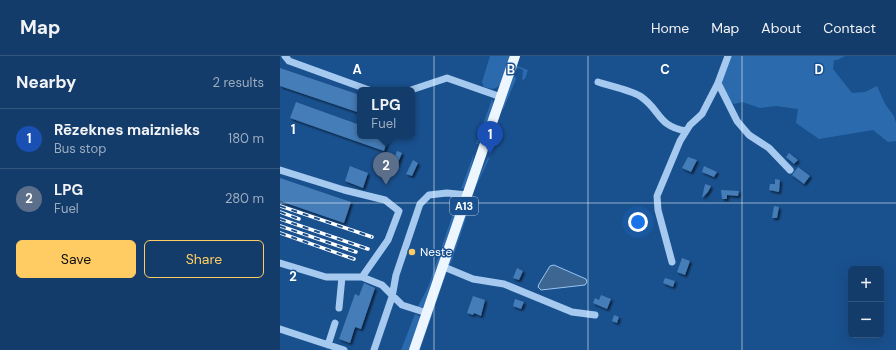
<!DOCTYPE html>
<html lang="en">
<head>
<meta charset="utf-8">
<style>
	:root { --surface:#133c6a; --page:#204772; --text:#f1f3f6; --muted:#9dadc1; --line:#32567e; --accent:#ffcc63 }
	body { margin:0; font-family:"DM Sans",sans-serif; background:var(--page); color:var(--text) }
	.controls { position:absolute; right:12px; bottom:12px; display:grid; overflow:hidden; border-radius:6px; box-shadow:0 4px 16px #0002 }
	.controls button { width:36px; height:36px; display:grid; place-items:center; padding:0; border:0; border-bottom:1px solid var(--line); background:var(--surface); color:var(--text); font:20px sans-serif }
	.you { position:absolute; left:358px; top:166px; width:14px; height:14px; margin:-10px; border:3px solid #fff; border-radius:50%; background:#1a73e8; box-shadow:0 0 0 6px #1a73e833 }
	.badge { display:grid; place-items:center; width:26px; height:26px; border-radius:50%; background:var(--accent); color:#fff; font-size:13px; font-weight:700 }
	.pin { position:absolute; translate:-50% -33px; filter:drop-shadow(0 1px 2px #0008) }
	.pin::after { content:''; position:absolute; top:21px; width:14px; height:12px; background:inherit; clip-path:polygon(0 0,100% 0,50% 100%) }
	.popup { position:absolute; left:77px; top:31px; width:58px; height:52px; box-sizing:border-box; display:grid; place-content:center; border-radius:6px; background:var(--surface); filter:drop-shadow(0 1px 3px #0005); font-size:13px; white-space:nowrap; color:var(--muted) }
	.popup b { font-size:15px; color:var(--text) }
	.popup::after { content:''; position:absolute; left:50%; top:100%; margin-left:-8px; border:8px solid transparent; border-top-color:var(--surface) }
	.list { margin:0; padding:0; list-style:none }
	h2 { display:flex; justify-content:space-between; align-items:center; height:52px; margin:0; padding:0 16px; font-size:17px }
	h2 small { font-size:13px; font-weight:400; color:var(--muted) }
	.list li { display:grid; grid-template-columns:26px 1fr auto; gap:12px; align-items:center; box-sizing:border-box; height:60px; padding:0 16px; border-top:1px solid var(--line) }
	.list b { display:block; font-size:15px; white-space:nowrap }
	.list p { margin:0; font-size:13px; white-space:nowrap; color:var(--muted) }
	.list em { font-size:13px; font-style:normal; color:var(--muted) }
	.actions { display:flex; gap:8px; padding:12px 16px }
	.actions a { flex:1; padding:9px 0; border:1px solid var(--accent); border-radius:6px; text-align:center; font-size:14px; color:var(--accent) }
	.actions .main { background:var(--accent); color:#111 }
	.map { position:relative; flex:none; width:616px; height:294px; overflow:hidden }
	header { display:flex; align-items:center; gap:24px; box-sizing:border-box; height:56px; padding:0 20px; background:var(--surface); border-bottom:1px solid var(--line) }
	header strong { font-size:19px }
	nav { display:flex; gap:22px; margin-inline-start:auto; font-size:14px }
	main { display:flex }
	aside { flex:1; background:var(--surface) }
	.map>svg:first-child { display:block }
	.green { fill:#2b6bad }
	.water { fill:#3d6693; stroke:#98c4f1 }
	.building { fill:#457db8; filter:url(#shadow) }
	.lines { fill:none; stroke-linecap:round; stroke-linejoin:round }
	.minor { stroke:#a5c9ef; stroke-width:7 }
	.major { stroke:#edf5ff; stroke-width:10 }
	.rail-casing { stroke:#fff; stroke-width:3.5 }
	.rail { stroke:#19508e; stroke-width:2; stroke-dasharray:6; stroke-linecap:butt }
	.grid { fill:none; stroke:#fff; stroke-width:1; stroke-opacity:0.55 }
	.poi-dot { fill:#ffcc63; stroke:#19508e; stroke-width:1.5 }
	.labels { text-anchor:middle; dominant-baseline:central; stroke-width:3; stroke-linejoin:round; paint-order:stroke }
	.shield { fill:#19508e; stroke:#bacadd; stroke-width:1 }
	.shield-label { font-size:11px; font-weight:bold; fill:#fff }
	.poi-label { font-size:12px; fill:#fff; stroke:#19508e; text-anchor:start }
	.grid-label { font-size:13px; text-anchor:middle; font-weight:bold; fill:#fff; stroke:#19508e; stroke-width:3; stroke-linejoin:round; paint-order:stroke }
</style>
</head>
<body>
<header>
<strong>Map</strong>
<nav><a>Home</a><a>Map</a><a>About</a><a>Contact</a></nav>
</header>
<main>
<aside>
<h2>Nearby<small>2 results</small></h2>
<ul class="list">
<li><span class="badge" style="background:#1a4fb4">1</span><div><b>Rēzeknes maiznieks</b><p>Bus stop</p></div><em>180 m</em></li>
<li><span class="badge" style="background:#5c6f8a">2</span><div><b>LPG</b><p>Fuel</p></div><em>280 m</em></li>
</ul>
<div class="actions"><a class="main">Save</a><a>Share</a></div>
</aside>
<div class="map">
<svg width="616" height="294" viewBox="0 0 616 294">
	<defs>
		<filter id="shadow"><feDropShadow dx="2" dy="2" stdDeviation="1" flood-color="#0009"/></filter>
	</defs>
	<rect width="100%" height="100%" fill="#19508e"/>
	<path class="green" d="M210,0H230L221,29L213,33L204,31L202,26Z
		M448,0H565L557,4H554L553,13L572,37L585,36L597,30L605,48L614,60L616,67V85L608,86L593,74L539,83L516,67L518,53L496,50L480,52L462,46L454,48L446,42L438,26Z
		M235,9L248,14L245,23L242,24L243,14L239,12L235,14L234,19L236,23L223,54L222,51Z
		M212,43C217,53 202,78 198,88H196Z
		M194,97L191,116L185,132L181,133Z
		M208,101L209,103L193,137V134Z
		M177,146L181,147C178,158 171,168 168,179C160,203 154,227 145,251L137,252L148,231Z
		M188,150H190L170,210L169,207Z
		M167,215L140,294H139L165,217Z
		M135,258L141,261L129,294H121Z"/>
	<path class="water" d="M274,209L306,223L307,226L305,229L261,234L258,231L259,228L270,210Z"/>
	<path class="building" d="M0,12L80,39V57L0,30Z
		M16,46L80,69V80H109L104,95L10,62Z
		M117,95L122,97L117,109L113,106Z
		M509,97L518,104L514,108L506,101Z
		M408,101L417,104L411,116L402,112Z
		M133,104L138,107L132,120L126,118Z
		M70,110L88,117L83,132L65,125Z
		M424,110L437,116L434,121L422,116Z
		M518,111L530,120L524,128L512,119Z
		M0,122L71,146L64,167L0,145Z
		M495,123L500,124L499,136L489,134L490,128H495Z
		M425,128L431,130L428,136L422,142Z
		M441,134L459,135L458,140L447,139V143H442Z
		M494,150L499,151L497,162H492Z
		M402,202L410,205L405,219L397,216Z
		M237,212L243,215L239,224L233,222Z
		M385,222L395,225L393,231L383,227Z
		M84,227L95,232L81,273L75,271L70,287L59,283L75,238L79,240Z
		M321,239L331,243L327,253L313,247L315,242L319,244Z
		M193,240L205,244L201,260L194,257L193,259L187,257Z
		M235,243L244,246L241,253L233,250Z
		M334,259L339,261L337,267L332,265Z"/>
	<g class="lines">
		<path class="minor" d="M5,0L9,5L89,34
			M318,26C330,30 350,34 360,40C381,54 377,70 406,75
			M438,27L457,65L469,79L489,92L510,114
			M131,34L167,22L221,41
			M0,114L64,134L105,144L119,155L108,184L82,221
			M392,206L378,154L377,140L400,85L410,69L422,58L438,27L448,0
			M0,207L46,221H82L102,229L122,249L147,257
			M164,211L193,223L224,228L292,256L315,259
			M59,252L62,221
			M0,273L64,294
			M48,289L55,267
			M94,294L112,241L116,219L140,148L149,139L167,137L188,139"/>
		<path class="major" d="M134,294L235,0"/>
		<g class="rail-casing">
			<path id="rail" d="M0,150L92,181
				M0,156L19,163
				M0,163L88,193
				M0,170L76,196
				M0,177L74,203"/>
		</g>
		<use href="#rail" class="rail"/>
	</g>
	<path class="grid" d="M154,0V294M308,0V294M462,0V294M0,147H616"/>
	<circle class="poi-dot" cx="132" cy="196" r="4"/>
	<g class="labels">
		<rect class="shield" x="170" y="141" width="28" height="18" rx="3"/>
		<g class="shield-label">
			<text x="184" y="150">A13</text>
		</g>
		<g class="poi-label">
			<text x="140" y="196">Neste</text>
		</g>
	</g>
	<g class="grid-label">
		<text x="77" y="18">A</text>
		<text x="231" y="18">B</text>
		<text x="385" y="18">C</text>
		<text x="539" y="18">D</text>
		<text x="13" y="78">1</text>
		<text x="13" y="225">2</text>
	</g>
</svg>
<div class="controls">
<button>+</button>
<button>−</button>
</div>
<div class="you"></div>
<div class="pin badge" style="left:210px;top:98px;background:#1a4fb4">1</div>
<div class="pin badge" style="left:106px;top:129px;background:#5c6f8a">2</div>
<div class="popup"><b>LPG</b>Fuel</div>
</div>
</main>
</body>
</html>
